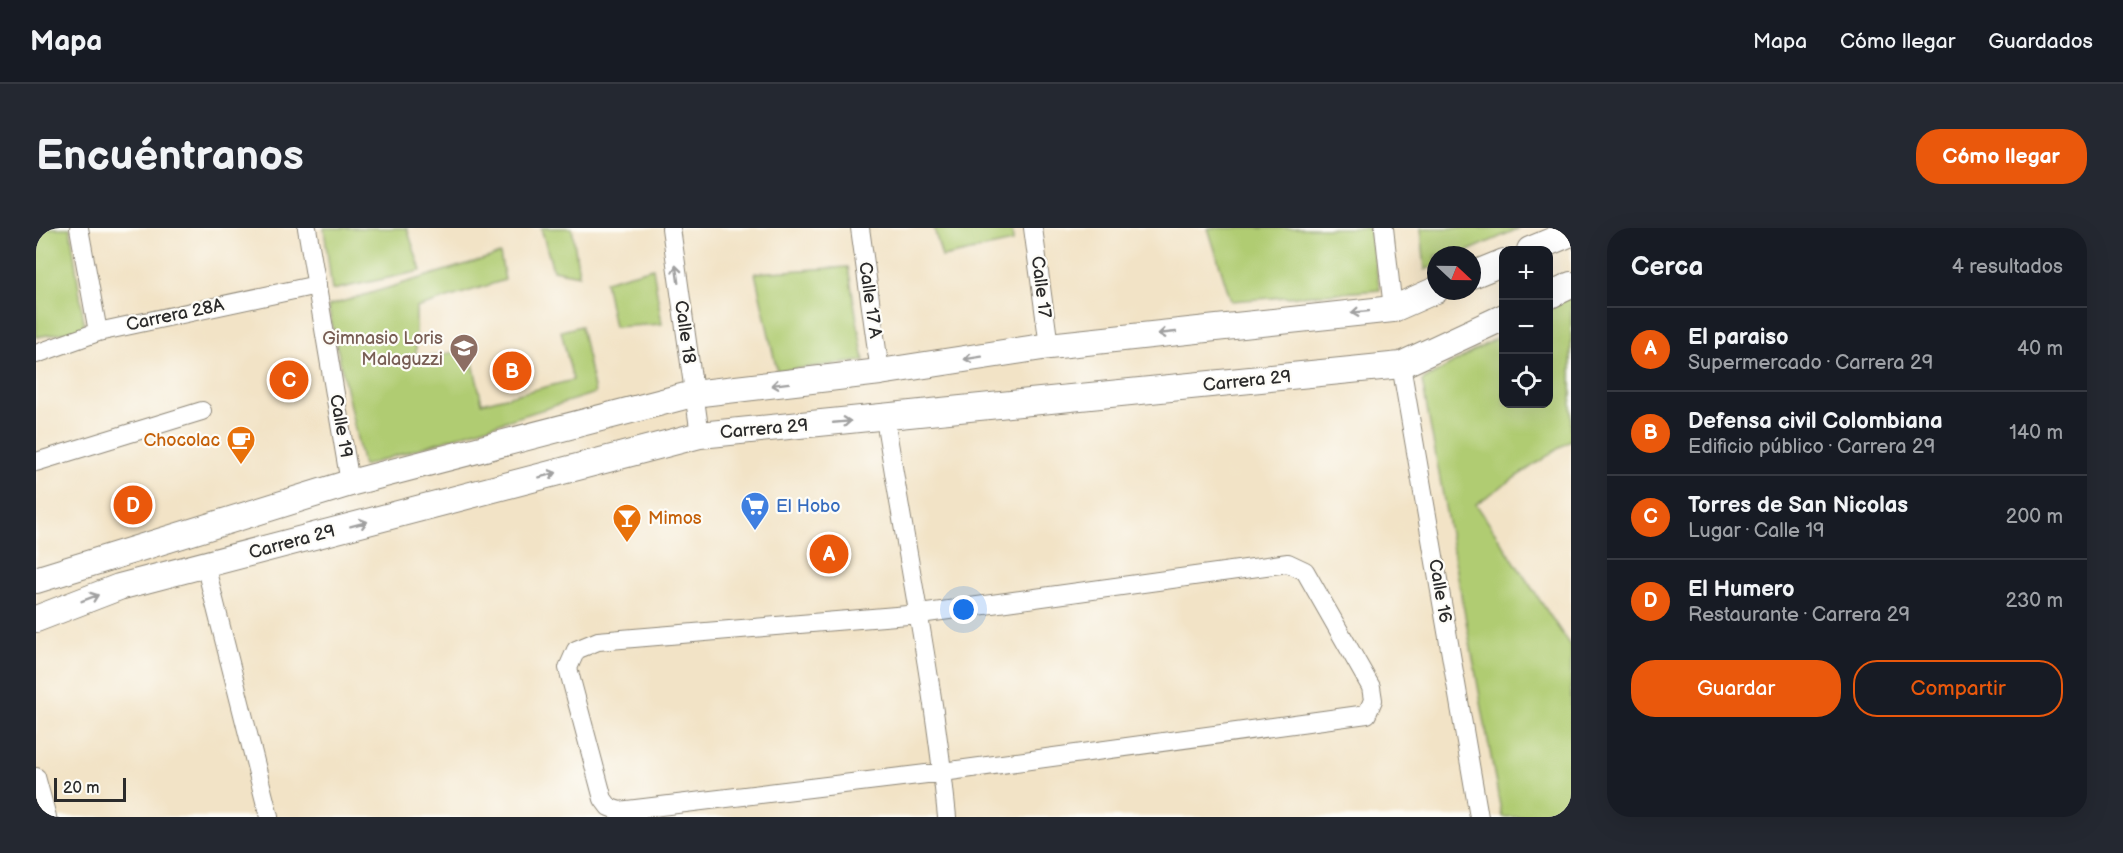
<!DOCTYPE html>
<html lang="es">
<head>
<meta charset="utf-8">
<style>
	:root { --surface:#171b24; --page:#242831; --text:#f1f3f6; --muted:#9ea1a6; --line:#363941; --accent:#ea580c }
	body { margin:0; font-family:"Balsamiq Sans",sans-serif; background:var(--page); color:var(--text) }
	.controls { position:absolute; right:18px; top:18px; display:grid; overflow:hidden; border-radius:12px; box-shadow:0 6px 24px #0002 }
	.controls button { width:54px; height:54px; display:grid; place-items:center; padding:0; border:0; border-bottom:2px solid var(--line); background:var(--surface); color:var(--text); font:30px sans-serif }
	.compass { position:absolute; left:1391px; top:18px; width:54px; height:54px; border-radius:50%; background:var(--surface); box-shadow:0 6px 24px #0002; rotate:112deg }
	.scale { position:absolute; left:18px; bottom:15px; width:72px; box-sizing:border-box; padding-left:6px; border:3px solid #2b2b2b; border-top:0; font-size:16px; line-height:21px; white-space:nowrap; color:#2b2b2b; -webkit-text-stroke:4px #fdfcf7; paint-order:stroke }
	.you { position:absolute; left:928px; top:382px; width:21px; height:21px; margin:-15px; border:4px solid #fff; border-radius:50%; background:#1a73e8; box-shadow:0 0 0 9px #1a73e833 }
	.badge { display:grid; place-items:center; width:39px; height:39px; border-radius:50%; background:var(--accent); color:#fff; font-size:20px; font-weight:700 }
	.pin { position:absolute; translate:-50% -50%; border:3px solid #fff; box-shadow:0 2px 6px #0006 }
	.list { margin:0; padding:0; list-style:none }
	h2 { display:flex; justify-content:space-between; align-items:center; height:78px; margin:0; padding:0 24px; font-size:26px }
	h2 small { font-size:20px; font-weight:400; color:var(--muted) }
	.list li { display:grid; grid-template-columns:39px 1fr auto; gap:18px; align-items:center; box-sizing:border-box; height:84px; padding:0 24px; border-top:2px solid var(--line) }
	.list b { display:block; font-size:22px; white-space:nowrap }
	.list p { margin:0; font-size:20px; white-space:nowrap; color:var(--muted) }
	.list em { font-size:20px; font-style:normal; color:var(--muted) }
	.actions { display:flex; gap:12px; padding:18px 24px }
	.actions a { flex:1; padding:14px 0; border:2px solid var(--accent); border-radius:24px; text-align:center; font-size:21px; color:var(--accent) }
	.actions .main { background:var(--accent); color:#fff }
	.icon { flex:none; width:33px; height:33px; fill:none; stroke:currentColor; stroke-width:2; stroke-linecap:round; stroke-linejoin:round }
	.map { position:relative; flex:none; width:1535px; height:589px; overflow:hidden; border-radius:24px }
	header { display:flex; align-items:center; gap:36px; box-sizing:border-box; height:84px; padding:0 30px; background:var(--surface); border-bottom:2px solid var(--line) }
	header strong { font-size:28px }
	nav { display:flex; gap:33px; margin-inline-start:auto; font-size:21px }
	.intro { display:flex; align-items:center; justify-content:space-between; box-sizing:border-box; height:144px; padding:0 36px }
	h1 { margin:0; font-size:42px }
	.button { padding:15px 27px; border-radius:24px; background:var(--accent); color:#fff; font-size:21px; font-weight:700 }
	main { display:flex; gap:36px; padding:0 36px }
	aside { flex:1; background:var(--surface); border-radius:24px; box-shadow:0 6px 24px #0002 }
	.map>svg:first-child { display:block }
	.green { fill:#b0cc72; stroke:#6e7c4e; stroke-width:1.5 }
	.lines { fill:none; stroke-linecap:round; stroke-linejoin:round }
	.minor-casing { stroke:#8e8778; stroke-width:20 }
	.secondary-casing { stroke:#8e8778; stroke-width:28 }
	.minor { stroke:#fff; stroke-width:18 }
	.secondary { stroke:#fff; stroke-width:26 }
	.oneway { stroke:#a0a0a0 }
	.labels { text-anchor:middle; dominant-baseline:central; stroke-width:4.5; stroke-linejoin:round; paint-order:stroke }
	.street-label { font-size:18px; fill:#2b2b2b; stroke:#fdfcf7 }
	.education-label { font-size:18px; fill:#785e54; stroke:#fdfcf7; text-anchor:end }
	.food-label { font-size:18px; fill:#c56008; stroke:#fdfcf7; text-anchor:end }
	.shop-label { font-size:18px; fill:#366cbe; stroke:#fdfcf7; text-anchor:start }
</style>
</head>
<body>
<header>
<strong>Mapa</strong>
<nav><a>Mapa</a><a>Cómo llegar</a><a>Guardados</a></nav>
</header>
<div class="intro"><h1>Encuéntranos</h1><a class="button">Cómo llegar</a></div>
<main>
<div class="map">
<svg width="1535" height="589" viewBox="0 0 1535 589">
	<rect width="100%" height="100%" fill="#fdfcf7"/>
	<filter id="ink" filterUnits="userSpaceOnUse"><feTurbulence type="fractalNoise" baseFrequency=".0167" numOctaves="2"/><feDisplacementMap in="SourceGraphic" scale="12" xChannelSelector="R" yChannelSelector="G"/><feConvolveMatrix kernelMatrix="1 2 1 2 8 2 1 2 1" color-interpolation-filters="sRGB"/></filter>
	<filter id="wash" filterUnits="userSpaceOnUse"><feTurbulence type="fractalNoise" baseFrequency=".008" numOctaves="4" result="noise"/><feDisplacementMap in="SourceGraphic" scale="24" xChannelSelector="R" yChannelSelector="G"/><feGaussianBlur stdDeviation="1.35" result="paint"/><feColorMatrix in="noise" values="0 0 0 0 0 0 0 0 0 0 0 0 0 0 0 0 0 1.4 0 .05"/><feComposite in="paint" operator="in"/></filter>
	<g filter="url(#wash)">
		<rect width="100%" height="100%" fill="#f2e3c6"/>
		<path class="green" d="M0,0H34L49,101L0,109Z
			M288,0H371L385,43L296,62Z
			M505,0H536L543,47L517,42Z
			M898,0H976L977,14L906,29Z
			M1172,0H1333L1344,62L1195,73Z
			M1385,0H1484L1423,27H1400V37L1389,42Z
			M464,26L469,52L380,80V130L434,122L446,175L537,152L525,103L545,98L559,165L327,238L292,78Z
			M812,39L828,133L741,143L719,45Z
			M617,40L626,96L578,99L569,53Z
			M1535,67V212L1440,276L1535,419V589H1466L1386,153L1467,106L1468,176H1512L1513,80Z"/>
	</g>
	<g filter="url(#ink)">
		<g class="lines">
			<g class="minor-casing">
				<path id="minor" d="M43,0L62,104
					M271,0L314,255
					M635,0L664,207
					M824,0L844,144
					M997,0L1013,118
					M1348,0L1357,81
					M0,126L62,104L281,57
					M1365,137L1443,589
					M849,190C870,323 898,455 911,589
					M0,234L166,183
					M1252,335L1269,343L1335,459L1337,472L1331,486L907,544L583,583L573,579L567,571L532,440L540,422L562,413L884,386Z
					M169,336L233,589
					M0,549L11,589"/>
			</g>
			<g class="secondary-casing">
				<path id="secondary" d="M1494,22L1535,5
					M1436,47L1468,34
					M1512,68L1535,57
					M0,352L314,255L657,166L844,144L1013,118L1357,81L1400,62
					M0,391L83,359L664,207L1365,137L1468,89"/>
			</g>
			<use href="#minor" class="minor"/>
			<use href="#secondary" class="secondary"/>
		</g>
		<defs><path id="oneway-shaft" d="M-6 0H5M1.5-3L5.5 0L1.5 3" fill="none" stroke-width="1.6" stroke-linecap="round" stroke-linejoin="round" transform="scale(1.5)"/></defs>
		<g class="oneway">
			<use href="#oneway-shaft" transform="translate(641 46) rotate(-98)"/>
			<use href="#oneway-shaft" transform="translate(1324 84) rotate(174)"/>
			<use href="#oneway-shaft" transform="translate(1131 105) rotate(174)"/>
			<use href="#oneway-shaft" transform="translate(937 130) rotate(171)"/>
			<use href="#oneway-shaft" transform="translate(744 156) rotate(173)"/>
			<use href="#oneway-shaft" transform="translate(806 194) rotate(-5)"/>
			<use href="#oneway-shaft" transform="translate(512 247) rotate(-15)"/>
			<use href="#oneway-shaft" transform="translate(323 296) rotate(-15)"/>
			<use href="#oneway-shaft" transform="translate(54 370) rotate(-21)"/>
		</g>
	</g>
	<defs>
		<g id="school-pin" transform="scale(1.5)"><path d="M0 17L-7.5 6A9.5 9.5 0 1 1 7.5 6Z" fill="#8d6e63" stroke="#fdfcf7"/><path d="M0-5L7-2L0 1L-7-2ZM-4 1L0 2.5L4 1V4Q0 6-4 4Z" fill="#fff"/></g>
		<g id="cafe-pin" transform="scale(1.5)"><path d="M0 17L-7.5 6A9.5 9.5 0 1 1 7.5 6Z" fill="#e8710a" stroke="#fdfcf7"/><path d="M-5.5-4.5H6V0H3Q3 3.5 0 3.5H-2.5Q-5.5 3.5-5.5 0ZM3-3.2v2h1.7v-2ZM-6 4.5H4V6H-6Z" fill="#fff"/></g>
		<g id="supermarket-pin" transform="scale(1.5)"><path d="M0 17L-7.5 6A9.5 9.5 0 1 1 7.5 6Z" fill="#3f7fe0" stroke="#fdfcf7"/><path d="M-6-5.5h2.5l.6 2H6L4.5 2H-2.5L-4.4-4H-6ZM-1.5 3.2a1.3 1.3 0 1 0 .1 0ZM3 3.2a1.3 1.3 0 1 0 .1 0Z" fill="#fff"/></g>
		<g id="bar-pin" transform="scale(1.5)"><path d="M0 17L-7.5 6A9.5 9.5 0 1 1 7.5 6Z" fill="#e8710a" stroke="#fdfcf7"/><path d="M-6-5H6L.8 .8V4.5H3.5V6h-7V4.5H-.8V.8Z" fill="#fff"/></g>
	</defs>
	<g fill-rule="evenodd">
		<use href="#school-pin" x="428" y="120"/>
		<use href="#cafe-pin" x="205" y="212"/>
		<use href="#supermarket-pin" x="719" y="278"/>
		<use href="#bar-pin" x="591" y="290"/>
	</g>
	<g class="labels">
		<g class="street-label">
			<text transform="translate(1005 59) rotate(83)">Calle 17</text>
			<text transform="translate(834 72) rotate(82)">Calle 17 A</text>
			<text transform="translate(139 87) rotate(-12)">Carrera 28A</text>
			<text transform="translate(649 104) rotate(82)">Calle 18</text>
			<text transform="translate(1211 153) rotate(-6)">Carrera 29</text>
			<text transform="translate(305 198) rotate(80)">Calle 19</text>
			<text transform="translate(728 201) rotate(-5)">Carrera 29</text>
			<text transform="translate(256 314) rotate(-15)">Carrera 29</text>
			<text transform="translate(1404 363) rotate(80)">Calle 16</text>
		</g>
		<g class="education-label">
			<text x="407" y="110">Gimnasio Loris<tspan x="407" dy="21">Malaguzzi</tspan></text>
		</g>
		<g class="food-label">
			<text x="184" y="212">Chocolac</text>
			<text x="612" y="290" text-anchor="start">Mimos</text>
		</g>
		<g class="shop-label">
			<text x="740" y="278">El Hobo</text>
		</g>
	</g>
</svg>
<div class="controls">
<button>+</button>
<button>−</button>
<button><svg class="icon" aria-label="locate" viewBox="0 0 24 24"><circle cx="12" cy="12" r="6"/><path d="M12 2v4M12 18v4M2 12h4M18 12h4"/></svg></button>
</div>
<svg class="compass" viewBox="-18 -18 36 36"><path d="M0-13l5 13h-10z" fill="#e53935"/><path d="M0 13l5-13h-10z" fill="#9ea1a6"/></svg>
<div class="scale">20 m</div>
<div class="you"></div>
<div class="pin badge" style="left:793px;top:326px">A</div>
<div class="pin badge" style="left:476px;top:143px">B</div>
<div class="pin badge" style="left:253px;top:152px">C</div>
<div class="pin badge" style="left:97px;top:277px">D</div>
</div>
<aside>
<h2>Cerca<small>4 resultados</small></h2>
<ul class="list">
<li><span class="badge">A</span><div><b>El paraiso</b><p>Supermercado · Carrera 29</p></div><em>40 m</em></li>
<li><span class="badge">B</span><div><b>Defensa civil Colombiana</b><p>Edificio público · Carrera 29</p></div><em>140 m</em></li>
<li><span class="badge">C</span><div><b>Torres de San Nicolas</b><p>Lugar · Calle 19</p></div><em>200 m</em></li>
<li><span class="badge">D</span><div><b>El Humero</b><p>Restaurante · Carrera 29</p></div><em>230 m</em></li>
</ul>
<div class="actions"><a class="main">Guardar</a><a>Compartir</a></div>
</aside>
</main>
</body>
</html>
